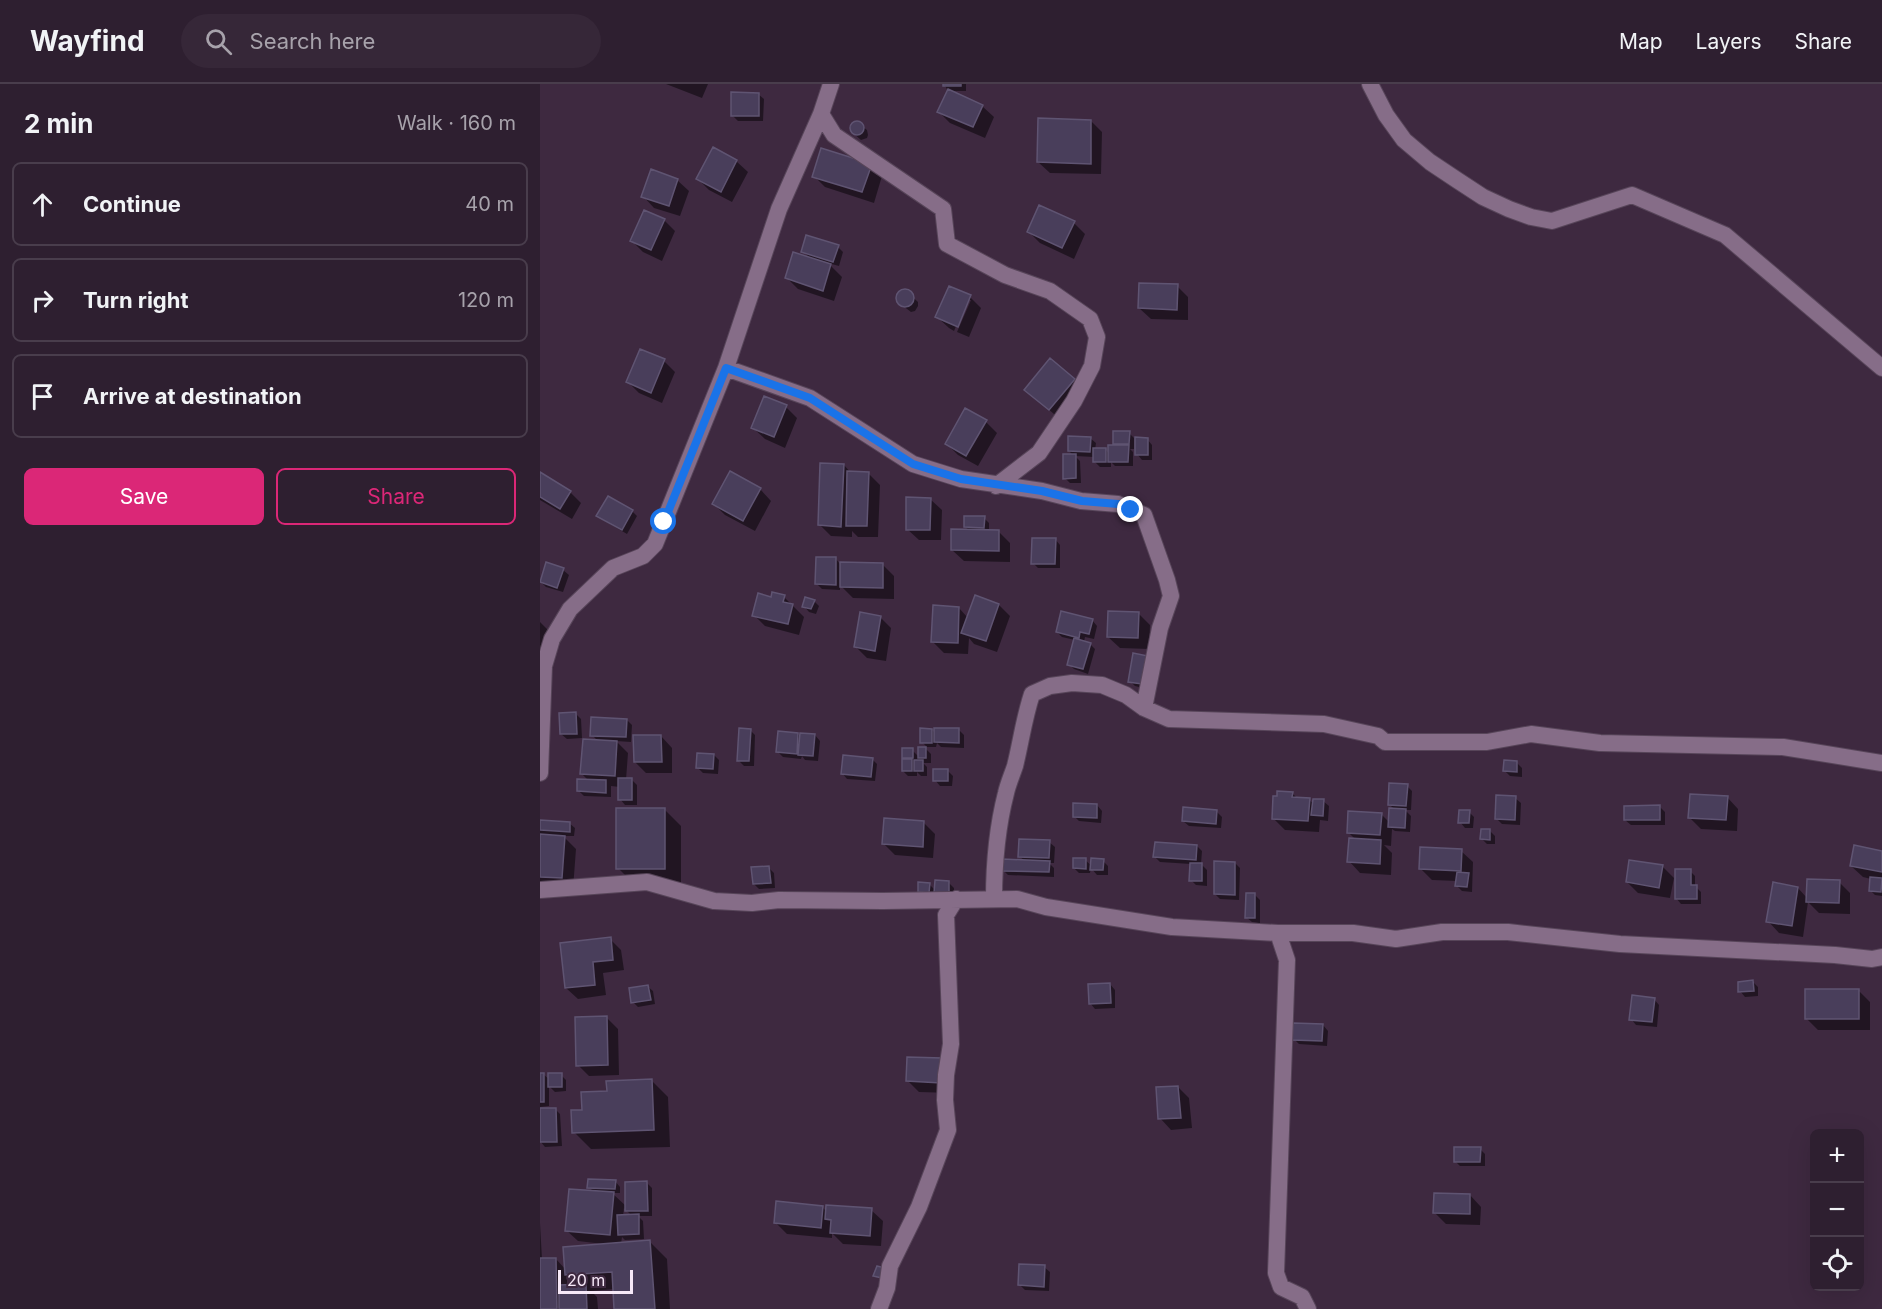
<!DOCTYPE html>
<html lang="en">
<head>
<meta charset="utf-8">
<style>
	:root { --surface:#2e1f30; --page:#362738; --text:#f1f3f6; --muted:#a7a2ab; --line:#493d4c; --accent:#db2777 }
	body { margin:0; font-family:Inter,sans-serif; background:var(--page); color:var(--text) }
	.controls { position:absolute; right:18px; bottom:18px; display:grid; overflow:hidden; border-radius:9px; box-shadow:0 6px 24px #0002 }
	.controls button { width:54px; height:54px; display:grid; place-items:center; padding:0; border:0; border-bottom:2px solid var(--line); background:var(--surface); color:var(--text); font:30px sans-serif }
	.scale { position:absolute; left:18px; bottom:15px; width:75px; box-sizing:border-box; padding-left:6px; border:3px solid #f6e8f7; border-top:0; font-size:16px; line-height:21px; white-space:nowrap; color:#f6e8f7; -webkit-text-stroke:4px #3e2940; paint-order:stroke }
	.stop { position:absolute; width:18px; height:18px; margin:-14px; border:4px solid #1a73e8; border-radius:50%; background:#fff }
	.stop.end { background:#1a73e8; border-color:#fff; box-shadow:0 2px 6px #0008 }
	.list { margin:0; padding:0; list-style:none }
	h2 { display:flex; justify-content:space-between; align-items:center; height:78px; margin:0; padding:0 24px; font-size:26px }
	h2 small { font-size:20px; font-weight:400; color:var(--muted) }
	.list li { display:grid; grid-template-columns:39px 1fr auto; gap:18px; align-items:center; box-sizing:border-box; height:84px; margin:0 12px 12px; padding:0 12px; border:2px solid var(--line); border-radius:9px }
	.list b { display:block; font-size:22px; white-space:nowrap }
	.list em { font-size:20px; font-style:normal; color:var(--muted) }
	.actions { display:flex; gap:12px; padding:18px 24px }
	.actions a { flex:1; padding:14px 0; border:2px solid var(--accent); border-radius:9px; text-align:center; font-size:21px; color:var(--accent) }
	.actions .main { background:var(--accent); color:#fff }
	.icon { flex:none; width:33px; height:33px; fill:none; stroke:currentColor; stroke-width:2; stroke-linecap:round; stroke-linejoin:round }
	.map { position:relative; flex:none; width:1342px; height:1225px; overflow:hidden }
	header { display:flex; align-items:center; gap:36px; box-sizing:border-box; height:84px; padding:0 30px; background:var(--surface); border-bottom:2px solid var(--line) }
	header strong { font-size:28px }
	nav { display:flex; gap:33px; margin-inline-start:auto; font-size:21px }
	.search { width:420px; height:54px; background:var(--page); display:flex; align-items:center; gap:15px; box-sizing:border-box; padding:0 21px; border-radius:33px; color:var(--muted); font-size:22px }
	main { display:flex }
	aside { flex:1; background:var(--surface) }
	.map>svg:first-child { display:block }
	.shadow { fill:#0007; fill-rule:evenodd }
	.building { fill:#493e5b; stroke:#5f5472; stroke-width:1.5 }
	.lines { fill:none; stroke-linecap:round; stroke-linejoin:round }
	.minor-casing { stroke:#574559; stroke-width:18 }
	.minor { stroke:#866d88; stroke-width:16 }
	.route { stroke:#1a73e8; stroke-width:8 }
</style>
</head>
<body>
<header>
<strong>Wayfind</strong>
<div class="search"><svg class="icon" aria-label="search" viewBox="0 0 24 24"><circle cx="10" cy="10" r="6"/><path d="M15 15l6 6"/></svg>Search here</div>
<nav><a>Map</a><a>Layers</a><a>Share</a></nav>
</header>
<main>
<aside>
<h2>2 min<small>Walk · 160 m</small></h2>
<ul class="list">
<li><svg class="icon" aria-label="ahead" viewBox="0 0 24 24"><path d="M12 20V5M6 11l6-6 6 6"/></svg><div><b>Continue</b></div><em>40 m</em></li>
<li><svg class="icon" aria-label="right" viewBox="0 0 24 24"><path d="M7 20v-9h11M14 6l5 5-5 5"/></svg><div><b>Turn right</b></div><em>120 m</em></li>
<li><svg class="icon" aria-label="arrive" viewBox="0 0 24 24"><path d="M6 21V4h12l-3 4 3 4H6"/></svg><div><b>Arrive at destination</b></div></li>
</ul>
<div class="actions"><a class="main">Save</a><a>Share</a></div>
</aside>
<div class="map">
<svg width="1342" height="1225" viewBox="0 0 1342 1225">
	<rect width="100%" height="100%" fill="#3e2940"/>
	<path class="shadow" d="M126,0H168L162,14Z
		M404,0H426V7H408Z
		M218,10L224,15L223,37H198L192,31Z
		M442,22L454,33L445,54L410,39L399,28Z
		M551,37L562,48L561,90L510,89L498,78Z
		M318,39L327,46L328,51L327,54L321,56L312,48V42Z
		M196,77L208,88L192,118L169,106L158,95Z
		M331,81L342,92L334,119L285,103L274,92Z
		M137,96L149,107L140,132L114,124L103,112Z
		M124,136L135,147L122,177L103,168L92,157Z
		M534,139L545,150L534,175L500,159L488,147Z
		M298,163L303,168L299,182L288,179L302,193L294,217L258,205L246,193L271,175L263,167Z
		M637,202L648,213V236L611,235L599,224Z
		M362,207H366L378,218V222L375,227L371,228L358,218L357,213Z
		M430,213L441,224L429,253L417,248L431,216H427L414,247L409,244L397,233Z
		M124,277L135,288L122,319L99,309L87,297Z
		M534,296L545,307L521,336L486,306Z
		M246,323L257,334L245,364L225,355L213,344Z
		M446,338L457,349L438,382L418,371L407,360Z
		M589,349L594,354V365H590L593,368V382H575L571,378V383H560L554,377V373L535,372L540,377L541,399H530L525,394L534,372L529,367L550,354L556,359L555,366H566L569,370L578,363L574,359Z
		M607,355L612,361V376H602L597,370Z
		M304,381L311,389H328L340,401L338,453H318L312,447V453L291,452L280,441Z
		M0,390L30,408L41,419L32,435L0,416Z
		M220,405L231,417L215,447L185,431L174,420Z
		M390,415L402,426L401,456H379L367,445Z
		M92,427L97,432L87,450L63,436L58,431Z
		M444,434L449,439V447L459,448L470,459V478L424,477L412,466L430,447L425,443Z
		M515,455L520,461V484H498L493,479Z
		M296,475L300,480L343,481L354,492V515L313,514L300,501V506L282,505L277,500Z
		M23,486L29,491L23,508L6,503L1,498Z
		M244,513L264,533L259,551L225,542L214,531L232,514Z
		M274,517L279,522L276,530L269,528L264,522Z
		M459,521L470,532L457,568L434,560L429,554L428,570L404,569L393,558L419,524L428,534Z
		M599,530L610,541L609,565L580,564L568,553Z
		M340,533L351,544L346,577L327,574L316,563Z
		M552,536L557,542L554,555L545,553L544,558L550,560L555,565L548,590L534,585L529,580L535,556L522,553L517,548Z
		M0,538L9,547L0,571Z
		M595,571L607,605L595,602L590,597Z
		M36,630L41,635L42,654L27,655L21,650Z
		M87,636L92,641L91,658L76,657L88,669L86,696H92L97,701V721H85L80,715V703L71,702V713L44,712L39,707L49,697L42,690L58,657L52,651Z
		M210,646L215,651L214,682H204L198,676Z
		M392,646L396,650L419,646L424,651V664L401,663L397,659L396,663H387L382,658Z
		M258,650L261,654L275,651L280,657L278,677L265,676L262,672L261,675L243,673L238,668Z
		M121,652L132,664V689H106L95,678Z
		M386,665L391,670V679H383L387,683V692H381L377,688V692H368L363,687L368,677L364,673L372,666L379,673Z
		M174,671L179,676L178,690L163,689L158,684Z
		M332,675L337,680L335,697L307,695L302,689Z
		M977,679L982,684V693L970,692L965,687Z
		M407,686L413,692L412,702H400L395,696Z
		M867,702L872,707L871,726H865L871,732L870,748L855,747L852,745L851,762L844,761L852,769L851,791L820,789L809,777L816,756L808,748L841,730L850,739L855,726L849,720Z
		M752,709L758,715L769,716L774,720L783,717L789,722L788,737L780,736L779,748L745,746L734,735Z
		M1187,713L1198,725L1197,747L1161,745L1150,734Z
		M975,714L981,719L980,741L962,740L957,735Z
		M557,721L562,727L561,739L539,737L534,732Z
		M1120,723L1125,728V741H1091L1085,736Z
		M124,725L141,742V801H95L78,784Z
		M677,728L682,733L681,744L649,742L643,737Z
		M929,728L934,733L933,744H925L920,738Z
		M0,738L29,739L35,744L34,752H23L36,765L33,805L0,801Z
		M384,739L395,750L393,774L355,771L344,760Z
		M950,747L955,752V760H947L942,755Z
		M509,758L515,763L514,779H509L514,784V793L468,791L463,786L485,777L479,772Z
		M657,762L662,767L661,780L667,786V802L656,801L651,796V780L620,778L615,773Z
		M1316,763L1342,768V812L1335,811L1330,806L1331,795L1323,793L1311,782Z
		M921,767L933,778L932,808L922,807L917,802V797L892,796L881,785Z
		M545,776L552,782L563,777L568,782V791H557L551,784L550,789H539L534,784Z
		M695,779L700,784L699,816L680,815L675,810Z
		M1122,782L1134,794L1130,814L1098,809L1087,798Z
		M229,784L234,789L235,804L219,805L214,800Z
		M1150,787L1155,792V802L1161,808V820H1141L1136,814Z
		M1299,798L1310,809V830L1279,829L1268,818L1263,853L1239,849L1228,837L1258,804L1267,814Z
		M409,799L414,804V814L385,813L389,800L396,807Z
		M715,811L720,816V839L712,838L706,833Z
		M70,855L81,866L84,886L63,889L66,911L38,915L26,904Z
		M1213,898L1218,903V912L1205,913L1200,907Z
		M570,900L575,906V924L555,925L550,919Z
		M107,902L113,907L115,920L98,923L93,918Z
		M1318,906L1330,918V946H1278L1267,935Z
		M1114,915L1119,921L1117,943L1096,941L1091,935Z
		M67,934L78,945L79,991L49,992L38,981Z
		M783,941L788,947L787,962L759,960L754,955Z
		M369,974L412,1009L379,1008L368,997Z
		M0,990H3L10,996L21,991L26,996V1007L15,1008L9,1002V1022L0,1023Z
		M111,996L128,1013L130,1063L51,1065L34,1048L43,1027L68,1009Z
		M638,1003L649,1014L652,1044L631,1046L620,1034Z
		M15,1025L20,1030L22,1062L5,1063L0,1057V1026Z
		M940,1065L945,1070V1082H920L915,1077Z
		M75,1097L80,1103V1109H72L87,1123L107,1099L112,1104V1132H98L103,1137L104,1155L85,1156L82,1153L81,1160L110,1158L127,1175L130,1225H76L75,1205L51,1207L57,1213L58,1225H0V1139L2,1175H16L26,1186L63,1161V1160L38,1157L26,1146L54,1108L49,1103ZM84,1124L92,1132H83ZM27,1191L38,1201L27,1202Z
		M930,1111L941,1123L940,1141L906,1140L894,1128Z
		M282,1123L287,1128L331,1126L343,1137L341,1162L303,1160L292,1149V1154L247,1150L236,1139Z
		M504,1183L510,1188L509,1207L485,1206L479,1200Z"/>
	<path class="building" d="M403,0H421V2H403Z
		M408,5L443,21L433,43L397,28Z
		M191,8L219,9V32H191Z
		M498,34L551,36V80L497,78Z
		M310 44a7 7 0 1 1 14 0a7 7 0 1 1-14 0Z
		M173,63L197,76L181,108L156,95Z
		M281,64L332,80L322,108L272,93Z
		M111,85L138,95L129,122L101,113Z
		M499,121L535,137L522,164L487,148Z
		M104,126L125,135L111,166L90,157Z
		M266,151L299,161L293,178L261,168Z
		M253,168L291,180L283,207L245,194Z
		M599,199L638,200L637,226L598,224Z
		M409,202L431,211L418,243L395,233Z
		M356 214a9 9 0 1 1 18 0a9 9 0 1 1-18 0Z
		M100,265L125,275L111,309L86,298Z
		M510,274L535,295L509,326L484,306Z
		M224,312L247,321L234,353L211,344Z
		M425,324L447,336L426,372L405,360Z
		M573,347H590L589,360H573Z
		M528,352L551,353L550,368L528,367Z
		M595,353L608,354V371H595Z
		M568,361H589L588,378H568Z
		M553,364H566V378H553Z
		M523,370H536V394L523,395Z
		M280,379L304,380L301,443L278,441Z
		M190,387L221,404L203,437L172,420Z
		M307,387L329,388L327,442H306Z
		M0,388L31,407L20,425L0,413Z
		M68,412L93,426L82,446L56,432Z
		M366,413L391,414L390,446H366Z
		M424,432H445L444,444L424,443Z
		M411,445L459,446V467L411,466Z
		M492,454H516L515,480H491Z
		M276,473H296V501L275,500Z
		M6,478L24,484L17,504L0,498Z
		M300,478L343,479V504L300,503Z
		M232,508L245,511L243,518L253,520L248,540L212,532L218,509L231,513Z
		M435,511L459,520L446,557L421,549Z
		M265,513L275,516L271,525L262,523Z
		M393,521L419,523L418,559L391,558Z
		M521,527L553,535L549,550L540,548L539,554L516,548Z
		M568,527L599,528L598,554L567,553Z
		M320,528L341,532L335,567L314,563Z
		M534,554L551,559L543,585L527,581Z
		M593,569L608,572L602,600L588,598Z
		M36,628L37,650H20L19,629Z
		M51,633L87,635L86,653L50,652Z
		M199,644L211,645L209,677H197Z
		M380,644L392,645V659H380Z
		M394,644H419V659L394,658Z
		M238,647L258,649L257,670L236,668Z
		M260,649L275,650L273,672L258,671Z
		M93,651H121L122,678H94Z
		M43,655L77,657L75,692L40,690Z
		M378,663H386V674H378Z
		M362,664H373V674H362Z
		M157,669L174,670L173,685L156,684Z
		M303,671L333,674L331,693L301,690Z
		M362,675H372V687H362Z
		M374,676H383V687H374Z
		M964,676L977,677V688L963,687Z
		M393,685H408V697H393Z
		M78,694H92V716H78Z
		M37,695L66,696V709L37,707Z
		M849,699L868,700L866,722L848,721Z
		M737,707L753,708L752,713L770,714L768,737L732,735L733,712H737Z
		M1150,710L1188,712L1186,736L1148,734Z
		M956,711L976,712L975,736L955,735Z
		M773,715H784L783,732L771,731Z
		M533,719L557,720V734L533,733Z
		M1120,721V736H1084V722Z
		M643,723L677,726L676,740L642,737Z
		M76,724H125V785H76Z
		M849,724L866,725L865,744L848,743Z
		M919,726H930L929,739H918Z
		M808,727L842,729L840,751L807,749Z
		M344,734L384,737L383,763L342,760Z
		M0,736L30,738V748L0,746Z
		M941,745H950V756L940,755Z
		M0,750L25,752L22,794L0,793Z
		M809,754L841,756L840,780L807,778Z
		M479,755L510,756L509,774L478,773Z
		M615,758L657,761L656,776L613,773Z
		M1314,761L1342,767V788L1310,782Z
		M880,763L922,765L921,787L879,785Z
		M533,774H546V785L533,784Z
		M551,774L564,775L563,786H550Z
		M462,775L510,777L509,788L462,787Z
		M1089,776L1123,781L1119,804L1086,798Z
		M674,777L695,778V811L674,810Z
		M650,779H662V797H649Z
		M229,782L231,799L213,800L211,783Z
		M1135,785H1151V801H1157V815H1135Z
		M917,788L929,789L927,803L915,802Z
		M1330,793L1342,794L1341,808L1329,807Z
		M1267,795L1300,796L1299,819L1266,818Z
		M395,796L409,797V809H394Z
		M378,798L390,799L389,809L378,808Z
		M1233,798L1258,803L1252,842L1226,838Z
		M706,809H715V834H705Z
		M71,853L73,876L53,878L55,901L25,904L20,859Z
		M1213,896L1214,907L1198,908V898Z
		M570,899L571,919L549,920L548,900Z
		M108,901L111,916L91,919L89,904Z
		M1265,905H1319V935H1265Z
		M1092,911L1115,914L1112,938L1089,936Z
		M67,932L68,981L36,982L35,933Z
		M753,939L783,940L782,957L752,956Z
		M367,973L402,974L401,999L366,997Z
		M0,989H4V1018H0Z
		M8,989H22V1003H8Z
		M112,995L114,1046L32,1049L31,1026H42L41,1008L67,1007L66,997Z
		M638,1002L641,1034L618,1035L616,1003Z
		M0,1024H16L17,1058H0Z
		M914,1063H941L940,1078H914Z
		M48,1095L76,1096L75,1105L47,1104Z
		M107,1097L108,1127H85V1098Z
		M29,1105L74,1108L70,1151L25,1147Z
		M894,1109L930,1110V1130L893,1129Z
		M236,1117L283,1122L281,1144L234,1139Z
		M286,1121L332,1124L330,1152L290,1149L291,1136L285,1135Z
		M99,1130V1150L78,1151L77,1131Z
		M110,1156L115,1225H74L72,1188L25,1191L23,1163Z
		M0,1174H16L17,1225H0Z
		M479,1180L505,1181L504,1203L478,1201Z
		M337,1182L345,1184L342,1194L333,1192Z
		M46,1200L47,1225H19V1201Z"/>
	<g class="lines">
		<g class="minor-casing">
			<path id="minor" d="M830,0L846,31L864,56L890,78L917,96L943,113L969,125L991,133L1012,137L1092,111L1185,151L1342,284
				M281,30L294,51L403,125L407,160L465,191L510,207L550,235L557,253L552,282L534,317L499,369L456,402
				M186,284L270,314L373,380L421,395L502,407L541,417L578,420L604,431L627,496L631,512L620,544L604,624
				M0,689L4,582L12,555L30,525L73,484L103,472L115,460L186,284L239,125L281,30L291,0
				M0,806L107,798L174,817L212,819L239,816L343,817L477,815L506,823L632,843L738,849H813L856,855L902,848H968L1080,860L1295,871L1332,875L1342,873
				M454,815C454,778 457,744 466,709C468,700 472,691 475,682C481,658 484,634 492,610L510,602L532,599L562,601L586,611L604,624L629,635L784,640L838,652L845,658H947L991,650L1060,659L1243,663L1342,679
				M738,849L747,876L736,1189L741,1203L762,1213L768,1225
				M339,1225L347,1204L350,1182L379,1123L408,1046L405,1016L406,991L411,960L406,831L416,815"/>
		</g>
		<use href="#minor" class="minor"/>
	</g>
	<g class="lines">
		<path class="route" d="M124,438L186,284L270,314L373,380L421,395L502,407L542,417L578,420L591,426"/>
	</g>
</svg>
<div class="controls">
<button>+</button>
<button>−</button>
<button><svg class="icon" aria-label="locate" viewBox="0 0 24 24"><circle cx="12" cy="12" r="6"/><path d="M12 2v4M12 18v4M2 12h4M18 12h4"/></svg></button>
</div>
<div class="scale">20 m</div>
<div class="stop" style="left:124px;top:438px"></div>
<div class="stop end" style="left:591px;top:426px"></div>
</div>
</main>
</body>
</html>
